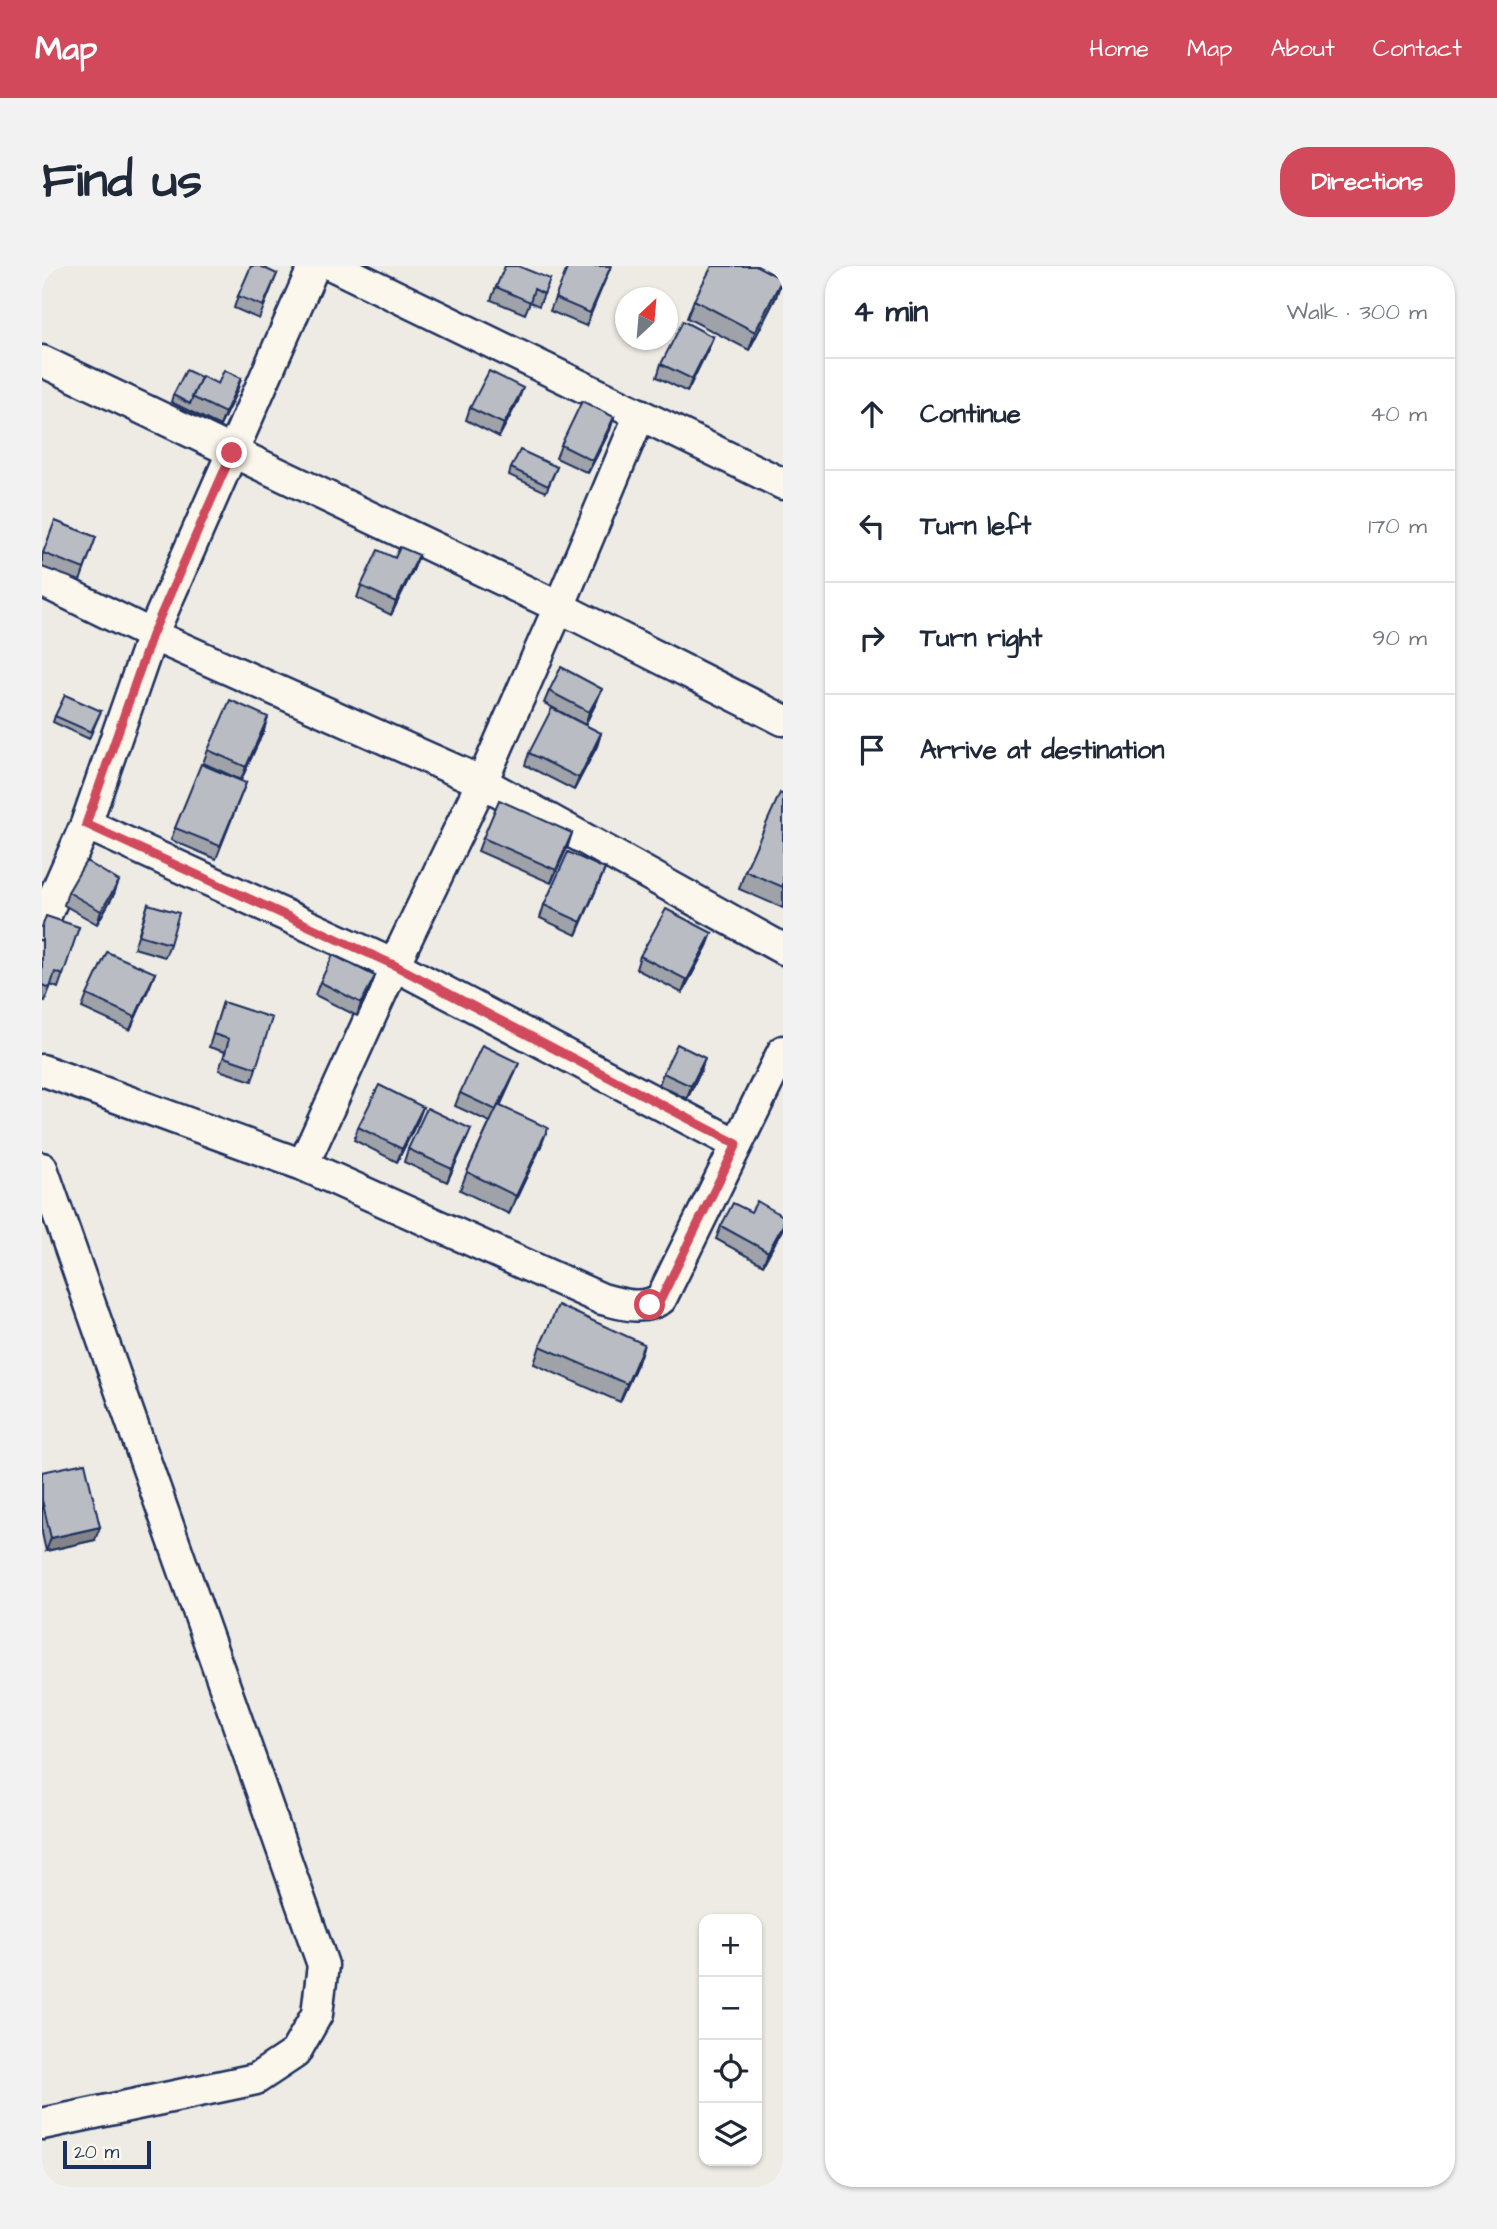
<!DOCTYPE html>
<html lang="en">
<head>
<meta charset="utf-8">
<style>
	:root { --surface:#fff; --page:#f2f2f3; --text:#1f2937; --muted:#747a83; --line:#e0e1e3; --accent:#d1495b }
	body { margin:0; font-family:"Architects Daughter",sans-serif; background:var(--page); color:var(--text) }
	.controls { position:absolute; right:21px; bottom:21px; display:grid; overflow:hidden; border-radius:14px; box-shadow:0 2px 5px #0004 }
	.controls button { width:63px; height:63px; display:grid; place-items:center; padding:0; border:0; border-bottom:2px solid var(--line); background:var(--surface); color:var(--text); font:35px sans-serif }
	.compass { position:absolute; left:573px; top:21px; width:63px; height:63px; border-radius:50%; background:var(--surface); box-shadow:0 2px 5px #0004; rotate:26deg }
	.scale { position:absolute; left:21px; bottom:18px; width:88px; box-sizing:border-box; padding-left:7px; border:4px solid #1b2f5e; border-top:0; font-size:19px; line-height:24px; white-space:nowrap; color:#1b2f5e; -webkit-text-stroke:5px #fbf7ec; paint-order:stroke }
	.stop { position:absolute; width:21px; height:21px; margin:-16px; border:5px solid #d1495b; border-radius:50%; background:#fff }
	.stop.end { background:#d1495b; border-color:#fff; box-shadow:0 2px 7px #0008 }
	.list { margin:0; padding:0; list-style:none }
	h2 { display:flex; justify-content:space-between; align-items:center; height:91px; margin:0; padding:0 28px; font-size:30px }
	h2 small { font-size:23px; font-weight:400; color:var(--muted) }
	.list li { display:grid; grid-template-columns:46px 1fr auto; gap:21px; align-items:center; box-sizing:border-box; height:112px; padding:0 28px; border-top:2px solid var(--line) }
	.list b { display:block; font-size:26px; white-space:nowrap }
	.list em { font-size:23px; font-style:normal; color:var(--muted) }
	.icon { flex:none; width:38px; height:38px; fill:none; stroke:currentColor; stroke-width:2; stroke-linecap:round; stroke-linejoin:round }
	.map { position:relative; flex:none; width:741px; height:1921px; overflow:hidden; border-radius:28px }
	header { display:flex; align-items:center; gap:42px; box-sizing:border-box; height:98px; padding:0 35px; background:var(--accent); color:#fff }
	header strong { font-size:33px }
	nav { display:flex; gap:38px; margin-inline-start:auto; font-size:24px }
	.intro { display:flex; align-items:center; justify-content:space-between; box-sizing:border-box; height:168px; padding:0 42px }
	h1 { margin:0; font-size:49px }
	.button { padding:18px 32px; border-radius:28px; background:var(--accent); color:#fff; font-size:24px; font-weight:700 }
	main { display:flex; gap:42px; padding:0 42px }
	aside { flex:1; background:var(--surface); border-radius:28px; box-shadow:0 2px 5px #0004 }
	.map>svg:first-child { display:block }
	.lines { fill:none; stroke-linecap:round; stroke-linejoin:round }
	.street-casing { stroke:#1b2f5e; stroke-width:35 }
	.street { stroke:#fbf7ec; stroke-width:30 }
	.wall { fill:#9fa2a8; stroke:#1b2f5e; stroke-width:2 }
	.shaded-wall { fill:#828488; stroke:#1b2f5e; stroke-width:2 }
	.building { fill:#b9bcc3; stroke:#1b2f5e; stroke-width:2 }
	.route { stroke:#d1495b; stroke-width:9 }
</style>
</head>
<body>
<header>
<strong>Map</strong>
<nav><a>Home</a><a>Map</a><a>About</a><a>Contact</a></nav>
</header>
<div class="intro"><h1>Find us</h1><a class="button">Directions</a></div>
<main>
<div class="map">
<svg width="741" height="1921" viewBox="0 0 741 1921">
	<rect width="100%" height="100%" fill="#eeebe4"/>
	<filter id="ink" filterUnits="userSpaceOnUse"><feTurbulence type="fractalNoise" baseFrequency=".0143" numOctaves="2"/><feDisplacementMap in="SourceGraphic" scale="14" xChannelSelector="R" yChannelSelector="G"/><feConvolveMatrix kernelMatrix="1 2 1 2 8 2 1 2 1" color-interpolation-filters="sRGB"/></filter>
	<g filter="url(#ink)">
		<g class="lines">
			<g class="street-casing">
				<path id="street" d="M292,0L741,218
					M0,95L517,341L741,454
					M0,315L110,369L440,516L741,683
					M44,558L352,699L694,878
					M0,658L44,558L110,369L272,0
					M0,804L261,899L560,1033C581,1038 599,1045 619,1033L741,785
					M261,899L352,699L440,516L517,341L598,148
					M0,902L281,1699L275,1748L253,1787L214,1813L0,1858"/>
			</g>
			<use href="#street" class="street"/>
		</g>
		<path class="wall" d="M569,0L544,60L508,45L513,32Z
			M235,8L217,53L192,42L196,30Z
			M508,13L497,40L488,36L483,48L449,34L454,21Z
			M734,31L707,84L645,52L652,34Z
			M671,71L666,83L645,126L615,111L619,98Z
			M199,112L195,125L178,160L129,136L131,129Z
			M476,135L457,171L424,154L428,142Z
			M572,151L568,164L546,207L514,192L519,179Z
			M515,201L504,226L467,209L469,202Z
			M13,255L54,271L38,315L0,301V290Z
			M377,289L372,302L349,349L315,332L319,320L353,292Z
			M507,425L555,435L543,459L502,437Z
			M59,445L47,473L11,456L13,450Z
			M222,464L199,514L161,497L166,484Z
			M559,467L555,480L532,524L483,499L487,487Z
			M204,517L174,593L129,574L133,562Z
			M741,529V642L697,623L703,605Z
			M530,567L509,617L436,585L441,572Z
			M563,603L534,669L498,652L502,639Z
			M26,626L72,628L55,658L22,639Z
			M106,638L128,678L123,691L92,682Z
			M0,661H37L16,722L9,719L3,735L0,734Z
			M670,667L665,680L640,727L594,703L598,690Z
			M113,707L88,764L40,742L45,729Z
			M333,710L328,723L315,750L273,729L278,716Z
			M181,736L214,802L210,815L177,804L183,786L167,781Z
			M659,805L645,833L617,819L621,807Z
			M472,809L458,840L499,880L467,948L418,924L425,906L448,856L413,840L418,827Z
			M381,841L376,854L355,896L312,874L316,861Z
			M429,863L405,916L362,896L366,883Z
			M709,946L741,950V962L721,999L674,973L679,960Z
			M602,1078L596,1096L578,1136L492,1098L498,1080Z
			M0,1206L53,1274L4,1285L0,1267Z"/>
		<path class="shaded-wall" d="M740,13L734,31L707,84L713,66Z
			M671,71L666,83L645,126L650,113Z
			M199,112L195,125L178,160L183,147Z
			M481,122L476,135L457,171L462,158Z
			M572,151L568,164L546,207L551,195Z
			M377,289L372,302L349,349L354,336Z
			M560,423L555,435L543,459L547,446Z
			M226,451L222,464L199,514L204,501Z
			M559,467L555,480L532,524L537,512Z
			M530,567L526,580L509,617L514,604Z
			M563,603L558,615L534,669L539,656Z
			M77,615L72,628L55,658L59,645Z
			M670,667L665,680L640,727L645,714Z
			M113,707L108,720L88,764L93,751Z
			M333,710L328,723L315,750L319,737Z
			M663,792L659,805L645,833L649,820Z
			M477,797L472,809L450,857L454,844Z
			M381,841L376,854L355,896L360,883Z
			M506,862L499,880L467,948L474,930Z
			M429,863L424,875L405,916L410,903Z
			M741,959V962L721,999L726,986Z
			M602,1078L596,1096L578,1136L585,1118Z
			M58,1261L53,1274L4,1285L9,1272Z"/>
		<path class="building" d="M209,0H218L235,8L221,40L196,30Z
			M463,0H476L508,13L502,28L492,23L488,36L454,21Z
			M526,0H569L548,47L513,32Z
			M670,0H715L740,13L713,66L652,34Z
			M641,55L671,71L650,113L619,98Z
			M144,104L159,111L148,138L131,129Z
			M182,104L199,112L183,147L150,131L160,110L176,118Z
			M447,105L481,122L462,158L428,142Z
			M540,135L572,151L551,195L519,179Z
			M478,184L515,201L506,220L469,202Z
			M13,255L54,271L42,303L1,287Z
			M358,281L377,289L354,336L319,320L336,284L353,292Z
			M519,401L560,423L547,446L507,425Z
			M23,429L59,445L49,466L13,450Z
			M188,434L226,451L204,501L166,484Z
			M510,442L559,467L537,512L487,487Z
			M159,498L204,517L178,580L133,562Z
			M738,527L741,529V621L703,605Z
			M457,534L530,567L514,604L441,572Z
			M526,586L563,603L539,656L502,639Z
			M44,595L77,615L59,645L26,626Z
			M106,638L137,647L128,678L97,669Z
			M624,643L670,667L645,714L598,690Z
			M4,650L37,661L21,709L13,706L8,722L0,719V661Z
			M65,686L113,707L93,751L45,729Z
			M291,689L333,710L319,737L278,716Z
			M181,736L230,752L214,802L182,791L187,773L171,768Z
			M635,778L663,792L649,820L621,807Z
			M440,779L477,797L454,844L418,827Z
			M337,819L381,841L360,883L316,861Z
			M456,839L506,862L474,930L425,906Z
			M385,842L429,863L410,903L366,883Z
			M715,935L741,950V959L726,986L679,960L691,937L709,946Z
			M516,1039L602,1078L585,1118L498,1080Z
			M43,1197L58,1261L9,1272L0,1234V1206Z"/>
	</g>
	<g class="lines" filter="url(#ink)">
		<path class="route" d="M190,187L110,369L44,558L352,699L695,878L619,1033L608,1039"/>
	</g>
</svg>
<div class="controls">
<button>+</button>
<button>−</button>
<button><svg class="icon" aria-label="locate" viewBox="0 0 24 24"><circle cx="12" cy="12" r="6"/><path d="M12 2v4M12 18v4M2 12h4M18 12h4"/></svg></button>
<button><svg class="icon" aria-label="layers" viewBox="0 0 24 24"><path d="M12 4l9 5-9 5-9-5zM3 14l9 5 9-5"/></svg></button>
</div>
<svg class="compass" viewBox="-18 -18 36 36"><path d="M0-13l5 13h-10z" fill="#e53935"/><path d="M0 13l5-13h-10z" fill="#747a83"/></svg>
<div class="scale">20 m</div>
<div class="stop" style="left:608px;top:1039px"></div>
<div class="stop end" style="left:190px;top:187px"></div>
</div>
<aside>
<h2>4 min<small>Walk · 300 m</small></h2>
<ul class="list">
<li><svg class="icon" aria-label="ahead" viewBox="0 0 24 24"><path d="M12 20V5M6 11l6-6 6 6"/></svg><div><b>Continue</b></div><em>40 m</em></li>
<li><svg class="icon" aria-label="left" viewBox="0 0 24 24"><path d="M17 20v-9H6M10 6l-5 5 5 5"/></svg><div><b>Turn left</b></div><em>170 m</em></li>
<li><svg class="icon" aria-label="right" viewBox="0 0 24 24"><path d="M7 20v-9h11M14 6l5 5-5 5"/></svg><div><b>Turn right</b></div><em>90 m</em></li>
<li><svg class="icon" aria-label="arrive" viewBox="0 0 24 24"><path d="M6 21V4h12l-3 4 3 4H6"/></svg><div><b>Arrive at destination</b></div></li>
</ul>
</aside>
</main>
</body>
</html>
